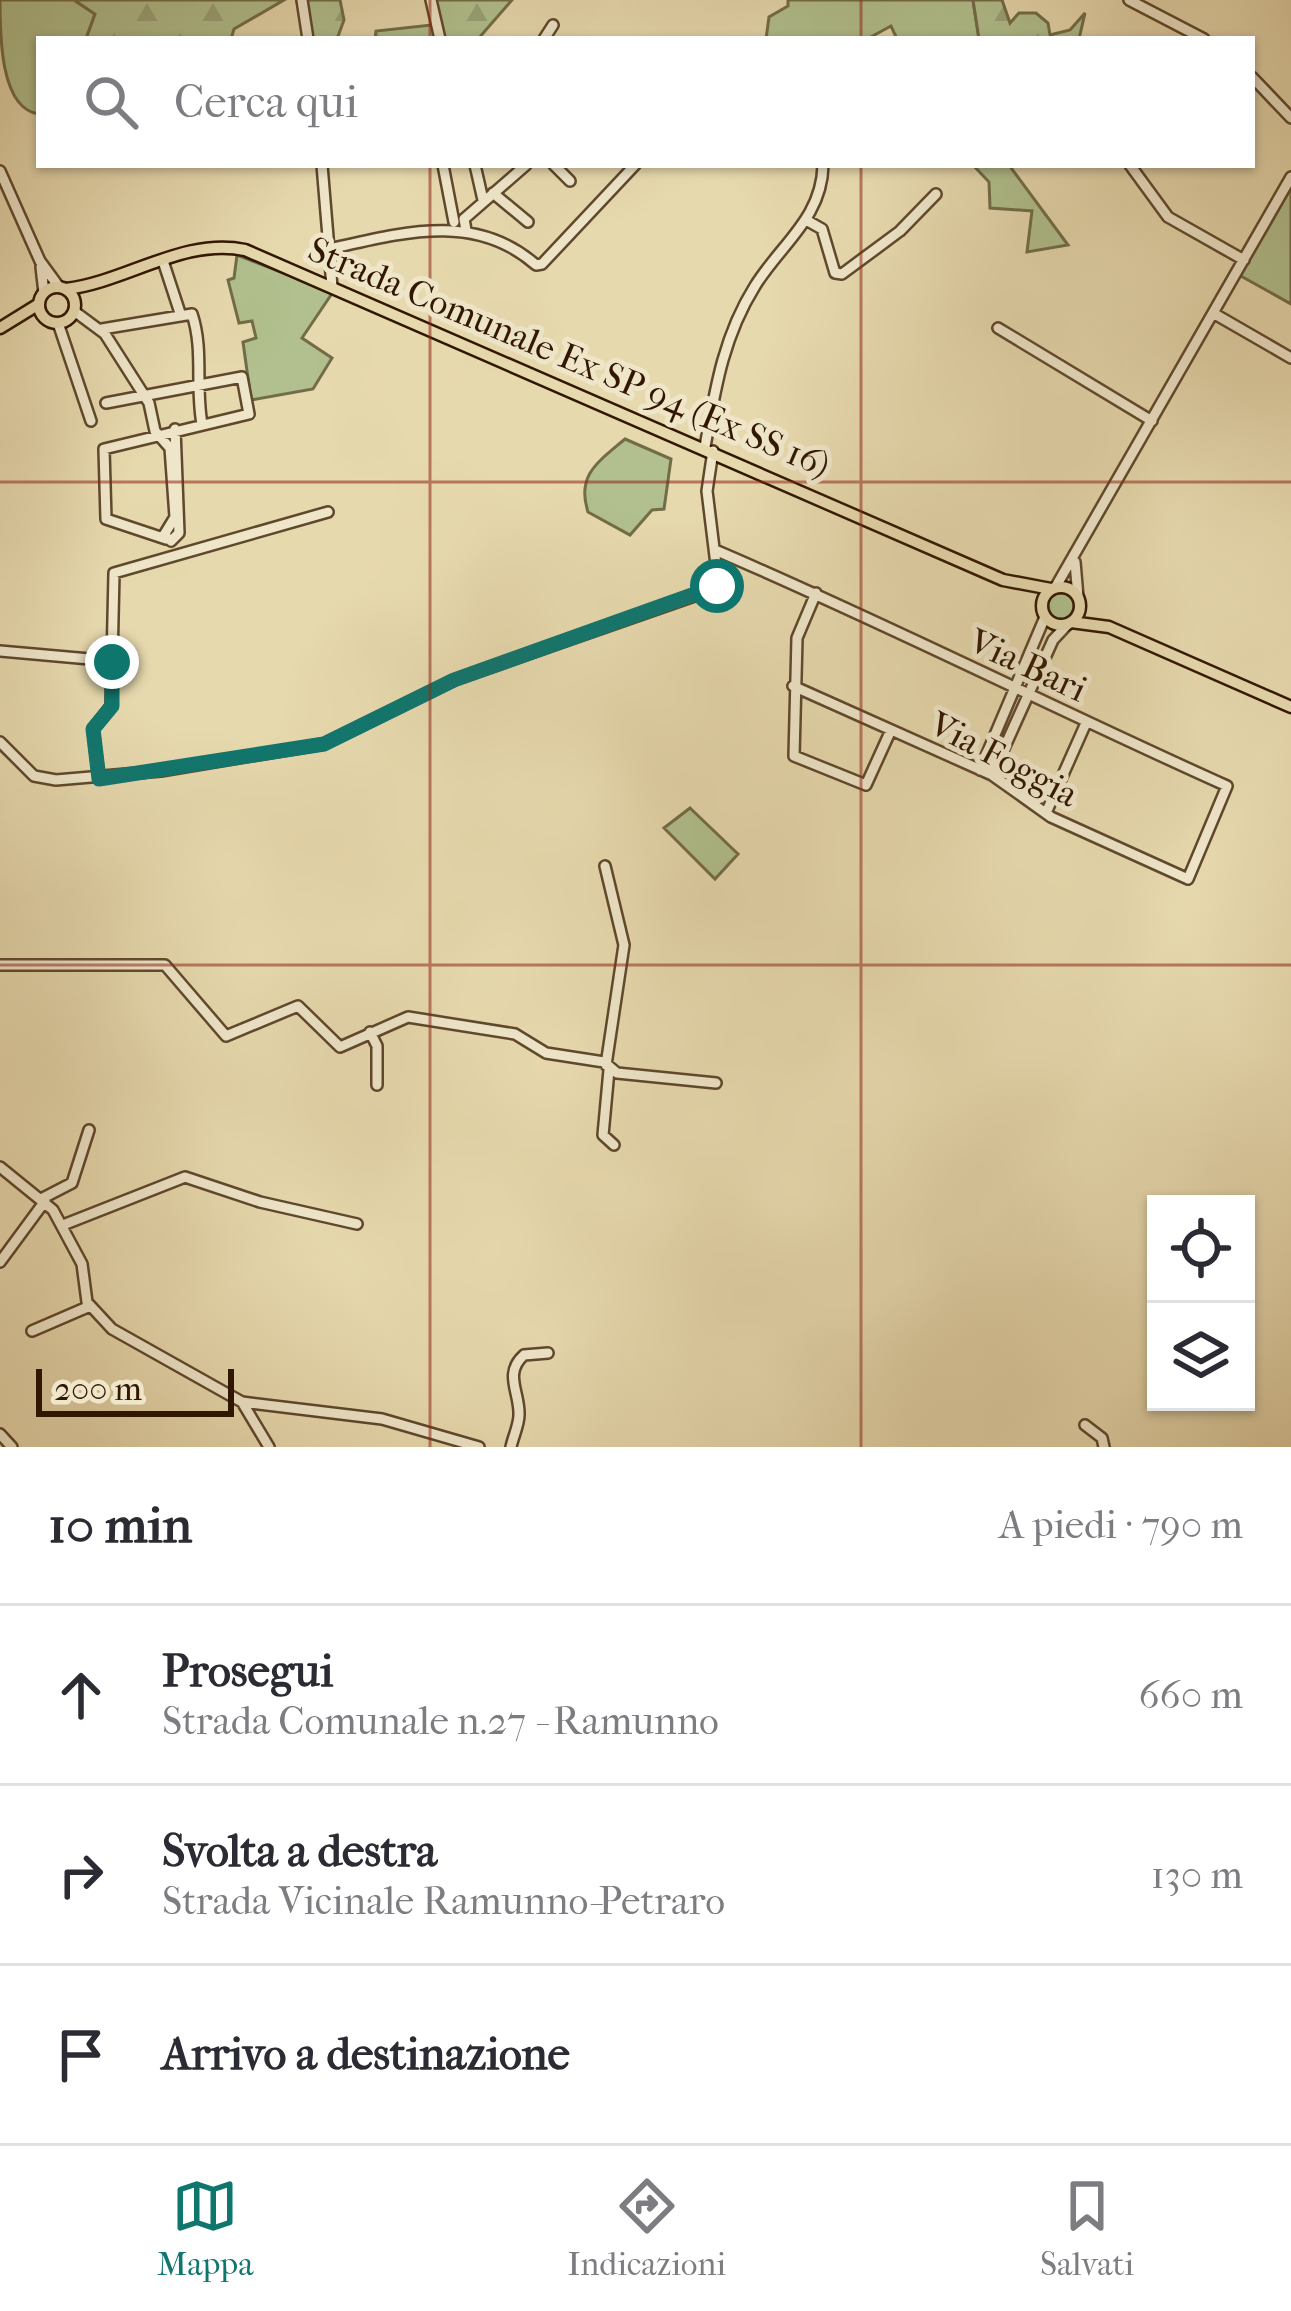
<!DOCTYPE html>
<html lang="it">
<head>
<meta charset="utf-8">
<style>
	:root { --surface:#fff; --page:#f2f2f3; --text:#2b2b33; --muted:#7c7c81; --line:#e1e1e2; --accent:#0f766e }
	body { margin:0; font-family:"IM FELL French Canon",serif; background:var(--page); color:var(--text) }
	.controls { position:absolute; right:36px; bottom:36px; display:grid; overflow:hidden; border-radius:0px; box-shadow:0 3px 9px #0004 }
	.controls button { width:108px; height:108px; display:grid; place-items:center; padding:0; border:0; border-bottom:3px solid var(--line); background:var(--surface); color:var(--text); font:60px sans-serif }
	.scale { position:absolute; left:36px; bottom:30px; width:198px; box-sizing:border-box; padding-left:12px; border:6px solid #321700; border-top:0; font-size:33px; line-height:42px; white-space:nowrap; color:#321700; -webkit-text-stroke:9px #efe6ca; paint-order:stroke }
	.stop { position:absolute; width:36px; height:36px; margin:-27px; border:9px solid #0f766e; border-radius:50%; background:#fff }
	.stop.end { background:#0f766e; border-color:#fff; box-shadow:0 3px 12px #0008 }
	.list { margin:0; padding:0; list-style:none }
	h2 { display:flex; justify-content:space-between; align-items:center; height:156px; margin:0; padding:0 48px; font-size:51px }
	h2 small { font-size:39px; font-weight:400; color:var(--muted) }
	.list li { display:grid; grid-template-columns:78px 1fr auto; gap:36px; align-items:center; box-sizing:border-box; height:180px; padding:0 48px; border-top:3px solid var(--line) }
	.list b { display:block; font-size:45px; white-space:nowrap }
	.list p { margin:0; font-size:39px; white-space:nowrap; color:var(--muted) }
	.list em { font-size:39px; font-style:normal; color:var(--muted) }
	.icon { flex:none; width:66px; height:66px; fill:none; stroke:currentColor; stroke-width:2; stroke-linecap:round; stroke-linejoin:round }
	.map { position:relative; flex:none; width:1291px; height:1447px; overflow:hidden }
	.search { position:absolute; background:var(--surface); box-shadow:0 3px 9px #0004; left:36px; right:36px; top:36px; height:132px; display:flex; align-items:center; gap:30px; box-sizing:border-box; padding:0 42px; border-radius:0px; color:var(--muted); font-size:45px }
	.sheet { height:696px; background:var(--surface) }
	nav { display:flex; justify-content:space-around; align-items:center; box-sizing:border-box; height:168px; border-top:3px solid var(--line); background:var(--surface); font-size:33px; color:var(--muted) }
	nav a { display:grid; justify-items:center; gap:6px }
	nav .on { color:var(--accent) }
	.map>svg:first-child { display:block }
	.grass { fill:#b1c08e; stroke:#726c47; stroke-width:3 }
	.forest { fill:url(#forest-firs); stroke:#726c47; stroke-width:3 }
	.lines { fill:none; stroke-linecap:round; stroke-linejoin:round }
	.minor-casing { stroke:#5f482c; stroke-width:14 }
	.major-casing { stroke:#321700; stroke-width:15 }
	.minor { stroke:#efe6ca; stroke-width:9 }
	.major { stroke:#e7d9ae; stroke-width:10 }
	.route { stroke:#0f766e; stroke-width:15 }
	.grid { fill:none; stroke:#8f2418; stroke-width:3; stroke-opacity:0.55 }
	.labels { text-anchor:middle; dominant-baseline:central; stroke-width:10; stroke-linejoin:round; paint-order:stroke }
	.street-label { font-size:36px; fill:#321700; stroke:#efe6ca }
</style>
</head>
<body>
<div class="map">
<svg width="1291" height="1447" viewBox="0 0 1291 1447">
	<defs>
		<pattern id="forest-firs" width="22" height="20" patternUnits="userSpaceOnUse" patternTransform="scale(3)"><rect width="22" height="20" fill="#b1c08e"/><path d="M5 1l3.5 6h-7zM16 11l3.5 6h-7z" fill="#99a479"/></pattern>
	</defs>
	<rect width="100%" height="100%" fill="#e7d9ae"/>
	<filter id="stains"><feTurbulence type="fractalNoise" baseFrequency=".00167" numOctaves="4"/><feColorMatrix values="0 0 0 0 .2 0 0 0 0 .09 0 0 0 0 .02 0 0 0 .5 -.17"/></filter>
	<radialGradient id="worn" r=".72"><stop offset=".6" stop-color="#630" stop-opacity="0"/><stop offset="1" stop-color="#630" stop-opacity=".3"/></radialGradient>
	<path class="grass" d="M0,0H74L95,14L86,39H39V114C0,109 0,35 0,0Z
		M788,0H973L979,39H897L891,26L867,39H766L769,17L788,6Z
		M973,165H1009L1068,245L1027,252L1032,211L990,208L989,182Z
		M1291,178V304L1239,275Z
		M237,255L333,292L302,338L332,358L313,389L251,400L243,342L256,338L252,321L239,323L228,280L234,278Z
		M625,439L671,459L664,509L652,510L630,535L588,512C576,475 598,462 625,439Z
		M1048 606a13 13 0 1 1 26 0a13 13 0 1 1-26 0Z
		M690,808L738,854L715,879L664,828Z"/>
	<path class="forest" d="M74,0H284L234,29L231,39H86L95,14Z
		M297,0H340L344,20L337,39H304Z
		M433,0H512L478,39H375L376,31L441,24Z
		M973,0H1002L1010,23L1019,13H1036L1048,23L1050,35L1070,30L1085,13L1079,39H979Z"/>
	<g class="lines">
		<g class="minor-casing">
			<path id="minor" d="M302,0L308,39
				M431,0L440,39
				M1129,0L1204,39
				M544,39L553,25
				M1252,77L1291,118
				M322,165L329,249
				M443,165L454,222
				M475,165L483,200
				M554,165L570,181
				M1130,165L1168,217L1244,260
				M0,171L40,261L59,287
				M493,193L528,222
				M806,220L822,229L835,273L842,274L900,231L936,194
				M466,230L464,219L526,165
				M163,261L181,316
				M41,267L44,293
				M332,287L329,249C401,233 475,211 536,265L542,264L635,165
				M74,311L105,334L149,403L155,431L170,448L175,517L164,535L171,541L179,533L175,429
				M1213,313L1291,358
				M58,323L91,421
				M998,328L1152,421
				M102,329L192,314C204,350 195,385 202,424
				M106,403L242,377L249,414L104,449L106,519L166,539
				M705,447C715,390 723,337 755,286C781,244 822,218 823,165
				M715,550C888,624 1055,709 1227,786L1188,879L1051,817L992,775L793,686
				M1075,562L1078,597
				M1055,588L1291,177
				M816,593L797,638L794,756L866,785L891,730
				M0,651L112,661
				M0,742L34,776L56,780L161,771L324,744L454,680L715,589L718,581L707,491L713,451
				M980,770L1045,617
				M992,775L1053,640L1068,624
				M99,779L93,729L111,706L114,573L328,512
				M1046,813L1086,723
				M605,866L624,945L606,1065
				M0,965H165L226,1036L298,1006L340,1047L408,1017L515,1034L546,1053L604,1062L617,1073L716,1083
				M370,1032L377,1046V1085
				M609,1070L603,1135L614,1145
				M0,1167L53,1210L82,1264L87,1302L112,1329L242,1402L382,1419L479,1447
				M41,1199L72,1183L89,1130
				M63,1225L185,1177L260,1202L357,1224
				M0,1262L45,1201
				M32,1331L90,1306
				M242,1402L269,1447
				M1085,1425L1102,1438L1104,1447
				M0,1434L12,1447
				M511,1447C513,1437 519,1425 519,1415C520,1392 503,1374 524,1355L548,1353"/>
		</g>
		<g class="major-casing">
			<path id="major" d="M39 305a18 18 0 1 1 36 0a18 18 0 1 1-36 0Z
				M66,289C126,282 184,237 245,250L1003,580L1051,589
				M0,328L39,304
				M1042 606a19 19 0 1 1 38 0a19 19 0 1 1-38 0Z
				M1071,622L1109,627L1291,707"/>
		</g>
		<use href="#minor" class="minor"/>
		<use href="#major" class="major"/>
	</g>
	<g class="lines">
		<path class="route" d="M112,662V706L93,729L99,779L324,744L454,680L717,586"/>
	</g>
	<path class="grid" d="M430,0V39M861,0V39M430,165V1447M861,165V1447M0,482H1291M0,965H1291"/>
	<g class="labels">
		<g class="street-label">
			<text transform="translate(569 357) rotate(23)">Strada Comunale Ex SP 94 (Ex SS 16)</text>
			<text transform="translate(1028 665) rotate(25)">Via Bari</text>
			<text transform="translate(1004 759) rotate(28)">Via Foggia</text>
		</g>
	</g>
	<rect width="100%" height="100%" filter="url(#stains)"/>
	<rect width="100%" height="100%" fill="url(#worn)"/>
</svg>
<div class="controls">
<button><svg class="icon" aria-label="locate" viewBox="0 0 24 24"><circle cx="12" cy="12" r="6"/><path d="M12 2v4M12 18v4M2 12h4M18 12h4"/></svg></button>
<button><svg class="icon" aria-label="layers" viewBox="0 0 24 24"><path d="M12 4l9 5-9 5-9-5zM3 14l9 5 9-5"/></svg></button>
</div>
<div class="scale">200 m</div>
<div class="stop" style="left:717px;top:586px"></div>
<div class="stop end" style="left:112px;top:662px"></div>
<div class="search"><svg class="icon" aria-label="search" viewBox="0 0 24 24"><circle cx="10" cy="10" r="6"/><path d="M15 15l6 6"/></svg>Cerca qui</div>
</div>
<section class="sheet">
<h2>10 min<small>A piedi · 790 m</small></h2>
<ul class="list">
<li><svg class="icon" aria-label="ahead" viewBox="0 0 24 24"><path d="M12 20V5M6 11l6-6 6 6"/></svg><div><b>Prosegui</b><p>Strada Comunale n.27 - Ramunno</p></div><em>660 m</em></li>
<li><svg class="icon" aria-label="right" viewBox="0 0 24 24"><path d="M7 20v-9h11M14 6l5 5-5 5"/></svg><div><b>Svolta a destra</b><p>Strada Vicinale Ramunno-Petraro</p></div><em>130 m</em></li>
<li><svg class="icon" aria-label="arrive" viewBox="0 0 24 24"><path d="M6 21V4h12l-3 4 3 4H6"/></svg><div><b>Arrivo a destinazione</b></div></li>
</ul>
</section>
<nav>
<a class="on"><svg class="icon" aria-label="map" viewBox="0 0 24 24"><path d="M3 6l6-2 6 2 6-2v14l-6 2-6-2-6 2zM9 4v14M15 6v14"/></svg>Mappa</a>
<a><svg class="icon" aria-label="directions" viewBox="0 0 24 24"><path d="M12 3l9 9-9 9-9-9zM9 14v-3h6M13 9l2 2-2 2"/></svg>Indicazioni</a>
<a><svg class="icon" aria-label="saved" viewBox="0 0 24 24"><path d="M7 4h10v16l-5-4-5 4z"/></svg>Salvati</a>
</nav>
</body>
</html>
